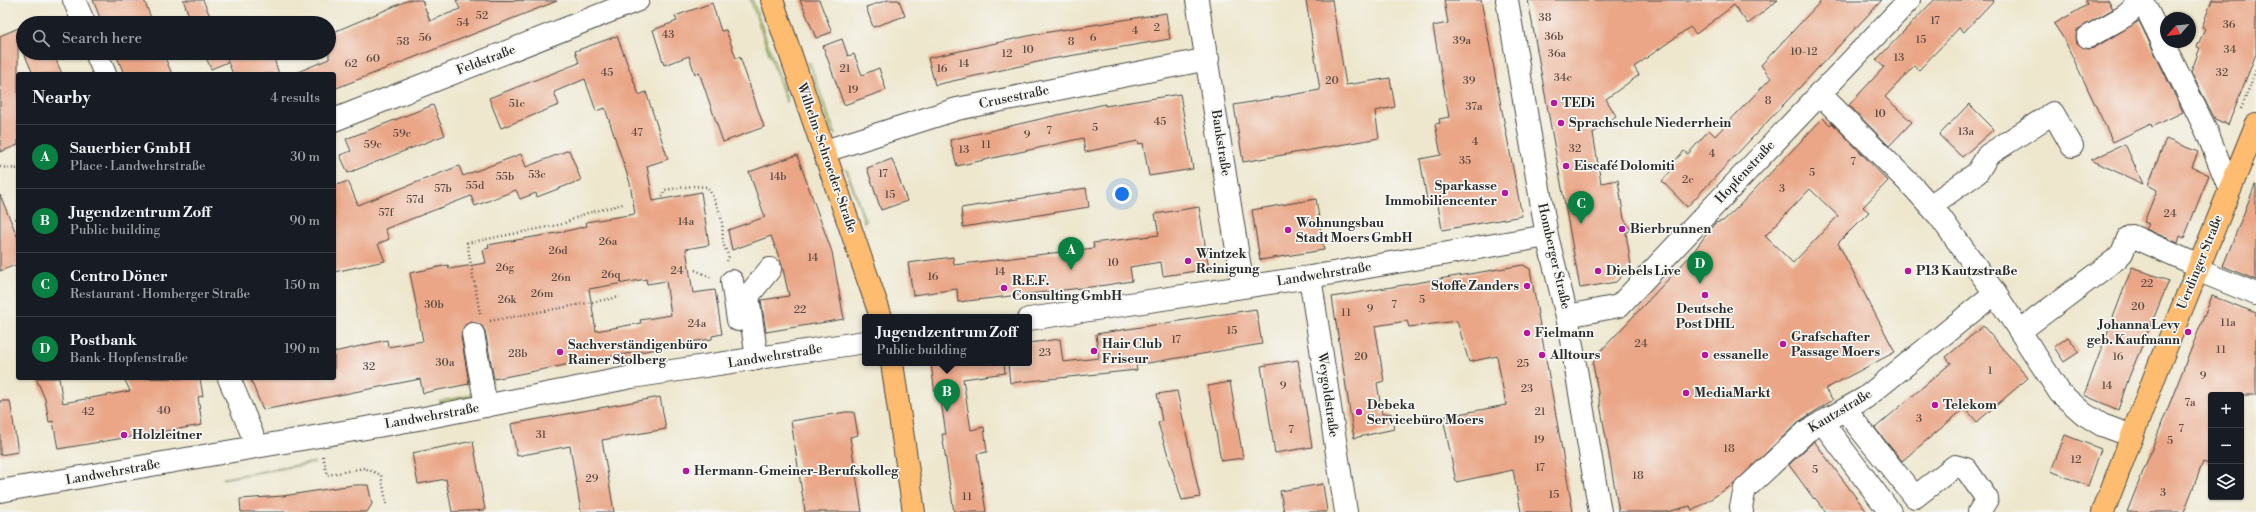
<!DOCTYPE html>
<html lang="en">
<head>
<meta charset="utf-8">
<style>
	:root { --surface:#171b24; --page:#20242c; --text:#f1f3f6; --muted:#9ea1a6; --line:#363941; --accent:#0b8043 }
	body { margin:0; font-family:"Libre Bodoni",serif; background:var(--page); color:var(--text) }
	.controls { position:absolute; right:12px; bottom:12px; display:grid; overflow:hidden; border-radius:4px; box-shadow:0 1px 3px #0004 }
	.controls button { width:36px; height:36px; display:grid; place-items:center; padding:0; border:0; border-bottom:1px solid var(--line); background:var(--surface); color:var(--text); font:20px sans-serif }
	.compass { position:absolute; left:2160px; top:12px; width:36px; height:36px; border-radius:50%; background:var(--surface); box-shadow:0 1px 3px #0004; rotate:243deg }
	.you { position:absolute; left:1122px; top:194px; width:14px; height:14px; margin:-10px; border:3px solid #fff; border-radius:50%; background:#1a73e8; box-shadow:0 0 0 6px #1a73e833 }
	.badge { display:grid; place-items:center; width:26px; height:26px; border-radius:50%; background:var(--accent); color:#fff; font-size:13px; font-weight:700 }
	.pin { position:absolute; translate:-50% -33px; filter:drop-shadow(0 1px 2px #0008) }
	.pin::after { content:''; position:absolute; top:21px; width:14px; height:12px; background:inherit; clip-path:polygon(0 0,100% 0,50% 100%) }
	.popup { position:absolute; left:862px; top:314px; width:170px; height:52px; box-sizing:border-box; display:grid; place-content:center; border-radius:4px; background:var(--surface); filter:drop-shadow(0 1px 3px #0005); font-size:13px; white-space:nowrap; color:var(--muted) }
	.popup b { font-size:15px; color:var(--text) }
	.popup::after { content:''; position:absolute; left:50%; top:100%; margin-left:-8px; border:8px solid transparent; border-top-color:var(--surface) }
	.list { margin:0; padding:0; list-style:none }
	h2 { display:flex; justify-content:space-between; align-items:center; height:52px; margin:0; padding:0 16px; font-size:17px }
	h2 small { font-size:13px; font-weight:400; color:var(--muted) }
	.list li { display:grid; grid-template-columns:26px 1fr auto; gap:12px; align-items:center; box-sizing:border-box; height:64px; padding:0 16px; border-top:1px solid var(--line) }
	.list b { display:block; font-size:15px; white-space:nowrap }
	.list p { margin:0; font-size:13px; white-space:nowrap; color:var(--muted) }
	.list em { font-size:13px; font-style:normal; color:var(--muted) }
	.icon { flex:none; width:22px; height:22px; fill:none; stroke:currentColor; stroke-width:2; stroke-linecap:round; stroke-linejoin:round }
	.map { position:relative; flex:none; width:2256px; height:512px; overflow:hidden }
	.search { position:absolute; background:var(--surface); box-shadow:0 1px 3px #0004; left:16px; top:16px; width:320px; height:44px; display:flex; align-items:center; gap:10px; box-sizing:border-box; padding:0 14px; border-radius:22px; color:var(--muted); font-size:15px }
	.panel { position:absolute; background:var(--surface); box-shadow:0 1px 3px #0004; left:16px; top:72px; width:320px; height:308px; border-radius:4px }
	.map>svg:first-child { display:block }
	.green { fill:#adc66b; stroke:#6c784b }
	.building { fill:#eaa686; fill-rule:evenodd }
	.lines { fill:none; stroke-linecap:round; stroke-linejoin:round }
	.minor-casing { stroke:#484743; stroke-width:24 }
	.major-casing { stroke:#484743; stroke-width:24 }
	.path { stroke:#484743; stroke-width:2.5; stroke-dasharray:1 3; stroke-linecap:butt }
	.minor { stroke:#fff; stroke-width:22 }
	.major { stroke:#fdbc70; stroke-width:22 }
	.poi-dot { fill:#b5179e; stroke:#f6f6f2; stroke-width:1.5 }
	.labels { text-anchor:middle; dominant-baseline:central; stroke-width:3.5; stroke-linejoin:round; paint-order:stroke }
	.number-label { font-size:11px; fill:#5b4a42 }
	.street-label { font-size:13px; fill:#2b2b2b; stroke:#f6f6f2 }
	.poi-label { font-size:13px; font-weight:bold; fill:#2b2b2b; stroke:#f6f6f2; text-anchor:start }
</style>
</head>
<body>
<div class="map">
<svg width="2256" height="512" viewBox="0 0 2256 512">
	<rect width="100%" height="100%" fill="#f6f6f2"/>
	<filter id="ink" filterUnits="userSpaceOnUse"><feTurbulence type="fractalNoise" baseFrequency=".025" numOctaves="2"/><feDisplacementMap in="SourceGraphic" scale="8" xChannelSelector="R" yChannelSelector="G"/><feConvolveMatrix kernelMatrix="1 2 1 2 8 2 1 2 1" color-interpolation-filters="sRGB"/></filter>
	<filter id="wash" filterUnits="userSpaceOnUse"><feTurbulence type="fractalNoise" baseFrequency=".012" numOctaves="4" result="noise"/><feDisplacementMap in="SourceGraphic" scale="16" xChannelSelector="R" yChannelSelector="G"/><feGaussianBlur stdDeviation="0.9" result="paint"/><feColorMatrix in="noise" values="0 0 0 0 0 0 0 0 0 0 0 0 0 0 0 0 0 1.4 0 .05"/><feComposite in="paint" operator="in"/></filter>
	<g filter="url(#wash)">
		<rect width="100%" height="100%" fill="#eee7ce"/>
		<path class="green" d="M750,0H753L788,102H786Z
			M810,62L836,135L832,133L808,63Z
			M846,169H847L866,222L864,223Z
			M476,394L479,395L445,408L439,401Z
			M314,462L315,463L223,479V478Z"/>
		<g id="blocks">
			<path class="building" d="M93,0H144L153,23H102Z
				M183,0H203L213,23H192Z
				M409,0H422L430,21L460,9L456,0L557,1L334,89V74H293L329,59V34Z
				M800,0H819L832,32L816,38Z
				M888,0H899L905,16L873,27L866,7Z
				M1306,0H1332L1346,85L1390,78L1395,107L1375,111L1379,138L1243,162L1234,105L1320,90Z
				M1444,0H1481L1522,216L1442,230L1437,198L1427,200L1420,159L1441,155L1435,124L1440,123L1439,119L1449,117L1433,26L1448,23Z
				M1528,0H1778L1748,24L1734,5L1696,34L1690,27L1634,67L1639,75L1606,99L1616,116L1593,133L1601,183L1618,180L1624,219L1631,230L1626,233L1631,266L1616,282L1580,288Z
				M1822,0H1882L1687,207L1662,181L1671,171L1668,168L1684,151L1688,154L1709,130L1715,136L1771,78L1761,65Z
				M1934,0H1994L1964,32L1959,28L1919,70L1914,66L1885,97L1912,122L1889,146L1849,105L1884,67L1876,60Z
				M2085,0H2108L2113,9L2077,30L2076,37L2077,43L2088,49L2094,48L2139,21L2183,112L2152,127L2151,124L2113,142L2064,39L2054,24L2087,5Z
				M2212,0H2256V54L2228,125L2215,119L2191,72L2200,48L2197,47L2205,28L2202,27Z
				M712,3L721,31L726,30L736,58L740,57L764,127L723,142L699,72L695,74L689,56L664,65L653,30L677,21L675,16Z
				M1166,13L1170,39L1051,59L935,85L928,58L1037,34Z
				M47,16L50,23H30Z
				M23,26V52L18,40V145L0,152V36Z
				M617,36L639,95L646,92L668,159L647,166L653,201L701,192L709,245L686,249L693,293L715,290L722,334L712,336V339L690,342V344L601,358L494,379L485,331L482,326L471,322L465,325L461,336L469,384L423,393L420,379L263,410L250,378H334V352L387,340L388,347L423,341L410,273L448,265L449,269L486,263L483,250L489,248L488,245L562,232L587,226L586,222L635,214L630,183L605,108L596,111L585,79L554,92L559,105L501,128L489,98L579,63L575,51ZM646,279L647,284L666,281L671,315L640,320L641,323L596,331L589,289Z
				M842,39L848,56L854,54L862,75L879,68L886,90L844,105L823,46Z
				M24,53H53L62,74H33Z
				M127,53H163L172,74H124L117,57Z
				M204,53H225L228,60L247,53H272L279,74H233L228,62L211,69Z
				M1180,94L1193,169L1149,176L1143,143L1139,144L1138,141L1085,152L1083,138L957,166L950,140L1105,104V106Z
				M1969,104L1994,129L1962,157L1939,135Z
				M433,105L445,135L348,173L340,155L351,151L346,139Z
				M1823,118L1830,125L1832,123L1888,181L1863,207L1869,212L1838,243L1895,352L1825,389L1833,400L1798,422L1734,484L1692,511L1690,506L1667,512H1619L1593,364L1596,356L1691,255L1715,223L1723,221L1736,209ZM1810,189L1838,216L1793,263L1765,236Z
				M2166,139L2198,152L2192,167L2209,175L2184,238L2180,236L2178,243L2146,229L2149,224L2144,222L2157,190L2148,185Z
				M2125,144L2143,184L2091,160Z
				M569,150L581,180L537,197L536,193L520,199L516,190L475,206L471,196L385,229L389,239L378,244L385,261L334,272V186L348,181L358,205L459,166L463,176L521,154L526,167Z
				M797,155L832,252L844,319L766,332L761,300L789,296L782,265L771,236L732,250L728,230L765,217L749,172Z
				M892,159L907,201L881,210L867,168Z
				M2255,185H2256V280L2223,266Z
				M1086,188L1089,207L963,227L961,208Z
				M0,195L18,238V264L0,271Z
				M1316,199L1324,250L1260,260L1252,210Z
				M1199,207L1209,269L1163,276L1161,262L1130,267L1132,281L1099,286L958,302L957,289L913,295L908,263L953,257L954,265L1094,248L1093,243L1159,235L1155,214Z
				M1523,265L1530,269L1573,512H1521L1513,470L1456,482L1443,417L1506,405L1497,356L1469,362L1457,321L1409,327L1407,321L1375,326L1384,381L1377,383L1382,414L1391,413L1394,429L1354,438L1332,297Z
				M2132,267L2169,281L2129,377L2118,410L2084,395Z
				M2212,296L2256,313V395H2211V465L2203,462L2184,512H2127Z
				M1256,309L1262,344L1136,365L1137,370L1010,383L1008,363H1029V343L1060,339L1063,362L1099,358L1096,334Z
				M1983,326L2028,378L1977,422L1965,408L1902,461L1875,428L1951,363L1946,357Z
				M2068,337L2079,352L2064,362L2054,347Z
				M1298,360L1312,447L1275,453L1261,366Z
				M931,363H1004L1005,373L963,379L971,430L984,427L987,452L977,454L986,512H954L942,434H946L940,395H935Z
				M36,378H59L63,403L130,391L124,378L200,379L203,396L198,397L202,425L58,449L53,421L49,422L45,399Z
				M1230,382L1243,458L1221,461L1208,386Z
				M1177,391L1200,497L1182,500L1158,423L1162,421L1157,394Z
				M660,397L666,429L602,440L614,512H581L570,446L517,456L511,424Z
				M0,401H10L18,452L0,455Z
				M846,412H854L858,435L850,437L862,512H805L791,421Z
				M2065,435L2101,449L2088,486L2051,471Z
				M473,441L485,510L452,512L446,479L418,484L412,453Z
				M1814,441L1843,480L1867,512H1826L1815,498L1814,499L1789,465Z
				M1323,484L1327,512H1284L1280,491Z
				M353,485H368L372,504L367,512H241L240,499L283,496Z"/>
		</g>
	</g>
	<g filter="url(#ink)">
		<use href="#blocks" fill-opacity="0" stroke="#484743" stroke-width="1"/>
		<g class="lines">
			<g class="minor-casing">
				<path id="minor" d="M74,0L84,23
					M1197,0L1243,287
					M1507,0L1547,236L1567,316L1600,512
					M2088,37L2125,16L2140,3L2144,4L2207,132L2230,190
					M96,53L105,74
					M1819,93L1915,189L1940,217L1995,293L2060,393L2084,414L2102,425L2132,436
					M334,120L638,0
					M825,151L957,109L1208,59
					M1930,206L1977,173L1988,155L2053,113L2072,146
					M2197,270L2256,294
					M1310,277L1346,512
					M732,281L738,320
					M1567,316L1619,306L1909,0
					M1029,319L1310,277L1547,236
					M2020,331L2115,260L2122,253L2128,238L2132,236L2199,266
					M473,334L486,406
					M757,359L748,296L770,269
					M229,378L257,446
					M1845,410L1915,497L1955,466L1966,469L1987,499L1979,512
					M1822,422L1890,512
					M0,491L424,418L632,377L865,342
					M1742,512L1741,507L1745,489L1807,431L1865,398L1995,293"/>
			</g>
			<g class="major-casing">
				<path id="major" d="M772,0L881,317
					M892,363L914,512
					M2103,512L2161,360L2256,125"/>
			</g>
			<path class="path" d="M2241,109L2256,70
				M0,167L18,169
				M662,197L665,190L692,186L707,187C714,198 720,210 722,223C724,238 720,241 729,256L727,261
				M15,219L18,217
				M695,270L712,278
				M480,314L467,243L563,224L584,214L623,204
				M490,321L620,297
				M323,456L327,475L364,468L381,475L387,507"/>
			<use href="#minor" class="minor"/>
			<use href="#major" class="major"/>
		</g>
	</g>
	<g class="poi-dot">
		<circle cx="1554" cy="103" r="4"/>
		<circle cx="1561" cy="123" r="4"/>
		<circle cx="1566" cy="166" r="4"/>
		<circle cx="1505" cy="193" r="4"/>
		<circle cx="1622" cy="229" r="4"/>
		<circle cx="1288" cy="230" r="4"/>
		<circle cx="1188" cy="261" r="4"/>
		<circle cx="1598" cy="271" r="4"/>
		<circle cx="1908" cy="271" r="4"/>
		<circle cx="1527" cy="286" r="4"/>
		<circle cx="1004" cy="288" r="4"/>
		<circle cx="1705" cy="295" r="4"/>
		<circle cx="2188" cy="332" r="4"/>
		<circle cx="1527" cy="333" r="4"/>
		<circle cx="1783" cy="344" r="4"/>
		<circle cx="1094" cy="351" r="4"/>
		<circle cx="560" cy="352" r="4"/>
		<circle cx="1542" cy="355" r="4"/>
		<circle cx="1705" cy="355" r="4"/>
		<circle cx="1686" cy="393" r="4"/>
		<circle cx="1935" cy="405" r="4"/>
		<circle cx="1359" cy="412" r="4"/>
		<circle cx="124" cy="435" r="4"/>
		<circle cx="686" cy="471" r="4"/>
	</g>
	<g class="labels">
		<g class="number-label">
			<text x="482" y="16">52</text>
			<text x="1545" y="18">38</text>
			<text x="1935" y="21">17</text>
			<text x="463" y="23">54</text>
			<text x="2229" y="25">36</text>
			<text x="1157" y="28">2</text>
			<text x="1135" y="31">4</text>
			<text x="668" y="35">43</text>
			<text x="1554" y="37">36b</text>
			<text x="425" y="38">56</text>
			<text x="1093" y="38">6</text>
			<text x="1921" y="40">15</text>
			<text x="1462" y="41">39a</text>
			<text x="403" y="42">58</text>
			<text x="1071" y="42">8</text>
			<text x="1028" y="50">10</text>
			<text x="2230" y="50">34</text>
			<text x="1804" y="52">10-12</text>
			<text x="1007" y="54">12</text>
			<text x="1557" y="54">36a</text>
			<text x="1899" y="58">13</text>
			<text x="373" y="59">60</text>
			<text x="351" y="64">62</text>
			<text x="964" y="64">14</text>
			<text x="845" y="69">21</text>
			<text x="942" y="69">16</text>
			<text x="607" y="73">45</text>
			<text x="2222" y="73">32</text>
			<text x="1563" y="78">34c</text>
			<text x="1332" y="81">20</text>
			<text x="1469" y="81">39</text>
			<text x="853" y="90">19</text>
			<text x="1768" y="101">8</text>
			<text x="517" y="104">51c</text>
			<text x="1474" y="107">37a</text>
			<text x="1880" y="114">10</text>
			<text x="1160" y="122">45</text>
			<text x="1095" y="128">5</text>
			<text x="1049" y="131">7</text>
			<text x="1966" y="132">13a</text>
			<text x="637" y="133">47</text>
			<text x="402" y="134">59c</text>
			<text x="1027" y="135">9</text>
			<text x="1475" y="142">4</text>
			<text x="373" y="145">59e</text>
			<text x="986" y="145">11</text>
			<text x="1575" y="149">32</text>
			<text x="964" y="150">13</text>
			<text x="1712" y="154">4</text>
			<text x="1465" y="161">35</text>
			<text x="1853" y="162">7</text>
			<text x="1812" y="173">5</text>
			<text x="883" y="174">17</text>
			<text x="537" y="175">53c</text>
			<text x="505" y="177">55b</text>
			<text x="778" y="177">14b</text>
			<text x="1688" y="180">2c</text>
			<text x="475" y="186">55d</text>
			<text x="443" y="189">57b</text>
			<text x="1782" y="189">3</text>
			<text x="890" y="195">15</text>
			<text x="415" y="200">57d</text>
			<text x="386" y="213">57f</text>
			<text x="2170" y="214">24</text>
			<text x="686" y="222">14a</text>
			<text x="608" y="242">26a</text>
			<text x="558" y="251">26d</text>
			<text x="813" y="258">14</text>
			<text x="1113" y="263">10</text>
			<text x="505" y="268">26g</text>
			<text x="677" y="271">24</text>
			<text x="1000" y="272">14</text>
			<text x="611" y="275">26q</text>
			<text x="933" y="277">16</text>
			<text x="561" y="278">26n</text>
			<text x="2147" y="284">22</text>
			<text x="542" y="294">26m</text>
			<text x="507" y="300">26k</text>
			<text x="1422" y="300">5</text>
			<text x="434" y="305">30b</text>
			<text x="1394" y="305">7</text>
			<text x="2138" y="307">20</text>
			<text x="1370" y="309">9</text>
			<text x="800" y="310">22</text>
			<text x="1346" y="313">11</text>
			<text x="2228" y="323">11a</text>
			<text x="697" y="324">24a</text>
			<text x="1232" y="331">15</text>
			<text x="1176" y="340">17</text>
			<text x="1641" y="344">24</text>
			<text x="2221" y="350">11</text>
			<text x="1045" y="353">23</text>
			<text x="518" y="354">28b</text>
			<text x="1361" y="357">20</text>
			<text x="2118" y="357">16</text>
			<text x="445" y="363">30a</text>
			<text x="1523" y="364">25</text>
			<text x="369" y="367">32</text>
			<text x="1990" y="371">1</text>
			<text x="2203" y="376">9</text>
			<text x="1283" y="386">9</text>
			<text x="2107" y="386">14</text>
			<text x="1527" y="389">23</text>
			<text x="2190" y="403">7a</text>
			<text x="164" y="411">40</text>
			<text x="88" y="412">42</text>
			<text x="1540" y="412">21</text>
			<text x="1919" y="419">3</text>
			<text x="2181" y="429">7</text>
			<text x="1291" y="430">7</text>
			<text x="541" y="435">31</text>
			<text x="1539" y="440">19</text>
			<text x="2170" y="441">5</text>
			<text x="1729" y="449">18</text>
			<text x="2076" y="460">12</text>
			<text x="1540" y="468">17</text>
			<text x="1815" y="470">5</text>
			<text x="1638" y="476">18</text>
			<text x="592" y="479">29</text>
			<text x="2163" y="493">3</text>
			<text x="1554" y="495">15</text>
			<text x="967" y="497">11</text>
		</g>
		<g class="street-label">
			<text transform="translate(486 60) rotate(-21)">Feldstraße</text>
			<text transform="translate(1014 97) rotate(-12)">Crusestraße</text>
			<text transform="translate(1221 143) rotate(81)">Bankstraße</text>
			<text transform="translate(827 158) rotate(71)">Wilhelm-Schroeder-Straße</text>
			<text transform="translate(1745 172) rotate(-47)">Hopfenstraße</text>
			<text transform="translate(1554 256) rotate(77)">Homberger Straße</text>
			<text transform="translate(2200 262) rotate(-68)">Uerdinger Straße</text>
			<text transform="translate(1324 274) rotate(-9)">Landwehrstraße</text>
			<text transform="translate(775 356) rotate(-9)">Landwehrstraße</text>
			<text transform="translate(1328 395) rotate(82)">Weygoldstraße</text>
			<text transform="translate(1840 411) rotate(-31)">Kautzstraße</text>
			<text transform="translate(432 416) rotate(-10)">Landwehrstraße</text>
			<text transform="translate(113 472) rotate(-10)">Landwehrstraße</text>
		</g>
		<g class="poi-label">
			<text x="1562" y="103">TEDi</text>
			<text x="1569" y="123">Sprachschule Niederrhein</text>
			<text x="1574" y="166">Eiscafé Dolomiti</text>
			<text x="1497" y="186" text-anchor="end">Sparkasse<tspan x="1497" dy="15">Immobiliencenter</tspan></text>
			<text x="1296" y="223">Wohnungsbau<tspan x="1296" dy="15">Stadt Moers GmbH</tspan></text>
			<text x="1630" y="229">Bierbrunnen</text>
			<text x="1196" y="254">Wintzek<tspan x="1196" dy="15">Reinigung</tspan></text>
			<text x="1606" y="271">Diebels Live</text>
			<text x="1916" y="271">P13 Kautzstraße</text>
			<text x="1012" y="281">R.E.F.<tspan x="1012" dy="15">Consulting GmbH</tspan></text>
			<text x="1519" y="286" text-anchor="end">Stoffe Zanders</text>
			<text x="1705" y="309" text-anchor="middle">Deutsche<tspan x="1705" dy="15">Post DHL</tspan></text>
			<text x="2180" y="325" text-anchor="end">Johanna Levy<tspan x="2180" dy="15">geb. Kaufmann</tspan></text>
			<text x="1535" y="333">Fielmann</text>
			<text x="1791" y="337">Grafschafter<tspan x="1791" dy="15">Passage Moers</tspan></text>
			<text x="1102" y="344">Hair Club<tspan x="1102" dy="15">Friseur</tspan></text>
			<text x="568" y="345">Sachverständigenbüro<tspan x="568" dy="15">Rainer Stolberg</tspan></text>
			<text x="1550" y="355">Alltours</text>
			<text x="1713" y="355">essanelle</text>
			<text x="1694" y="393">MediaMarkt</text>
			<text x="1367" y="405">Debeka<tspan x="1367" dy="15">Servicebüro Moers</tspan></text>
			<text x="1943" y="405">Telekom</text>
			<text x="132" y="435">Holzleitner</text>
			<text x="694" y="471">Hermann-Gmeiner-Berufskolleg</text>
		</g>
	</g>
</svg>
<div class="controls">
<button>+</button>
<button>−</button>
<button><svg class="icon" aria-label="layers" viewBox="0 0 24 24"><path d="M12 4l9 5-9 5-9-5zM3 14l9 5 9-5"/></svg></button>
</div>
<svg class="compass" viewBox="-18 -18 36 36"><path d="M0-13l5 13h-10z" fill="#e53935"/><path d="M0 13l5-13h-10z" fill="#9ea1a6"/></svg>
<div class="you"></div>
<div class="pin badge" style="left:1071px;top:270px">A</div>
<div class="pin badge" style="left:947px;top:412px">B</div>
<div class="popup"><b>Jugendzentrum Zoff</b>Public building</div>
<div class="pin badge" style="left:1581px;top:224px">C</div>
<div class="pin badge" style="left:1700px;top:284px">D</div>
<div class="search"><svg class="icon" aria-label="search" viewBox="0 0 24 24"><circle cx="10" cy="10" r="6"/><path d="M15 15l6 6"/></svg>Search here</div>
<section class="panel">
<h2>Nearby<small>4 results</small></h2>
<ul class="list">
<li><span class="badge">A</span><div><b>Sauerbier GmbH</b><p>Place · Landwehrstraße</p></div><em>30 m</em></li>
<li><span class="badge">B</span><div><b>Jugendzentrum Zoff</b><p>Public building</p></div><em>90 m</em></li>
<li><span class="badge">C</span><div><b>Centro Döner</b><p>Restaurant · Homberger Straße</p></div><em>150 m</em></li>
<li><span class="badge">D</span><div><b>Postbank</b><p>Bank · Hopfenstraße</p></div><em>190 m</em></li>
</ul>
</section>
</div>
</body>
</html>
